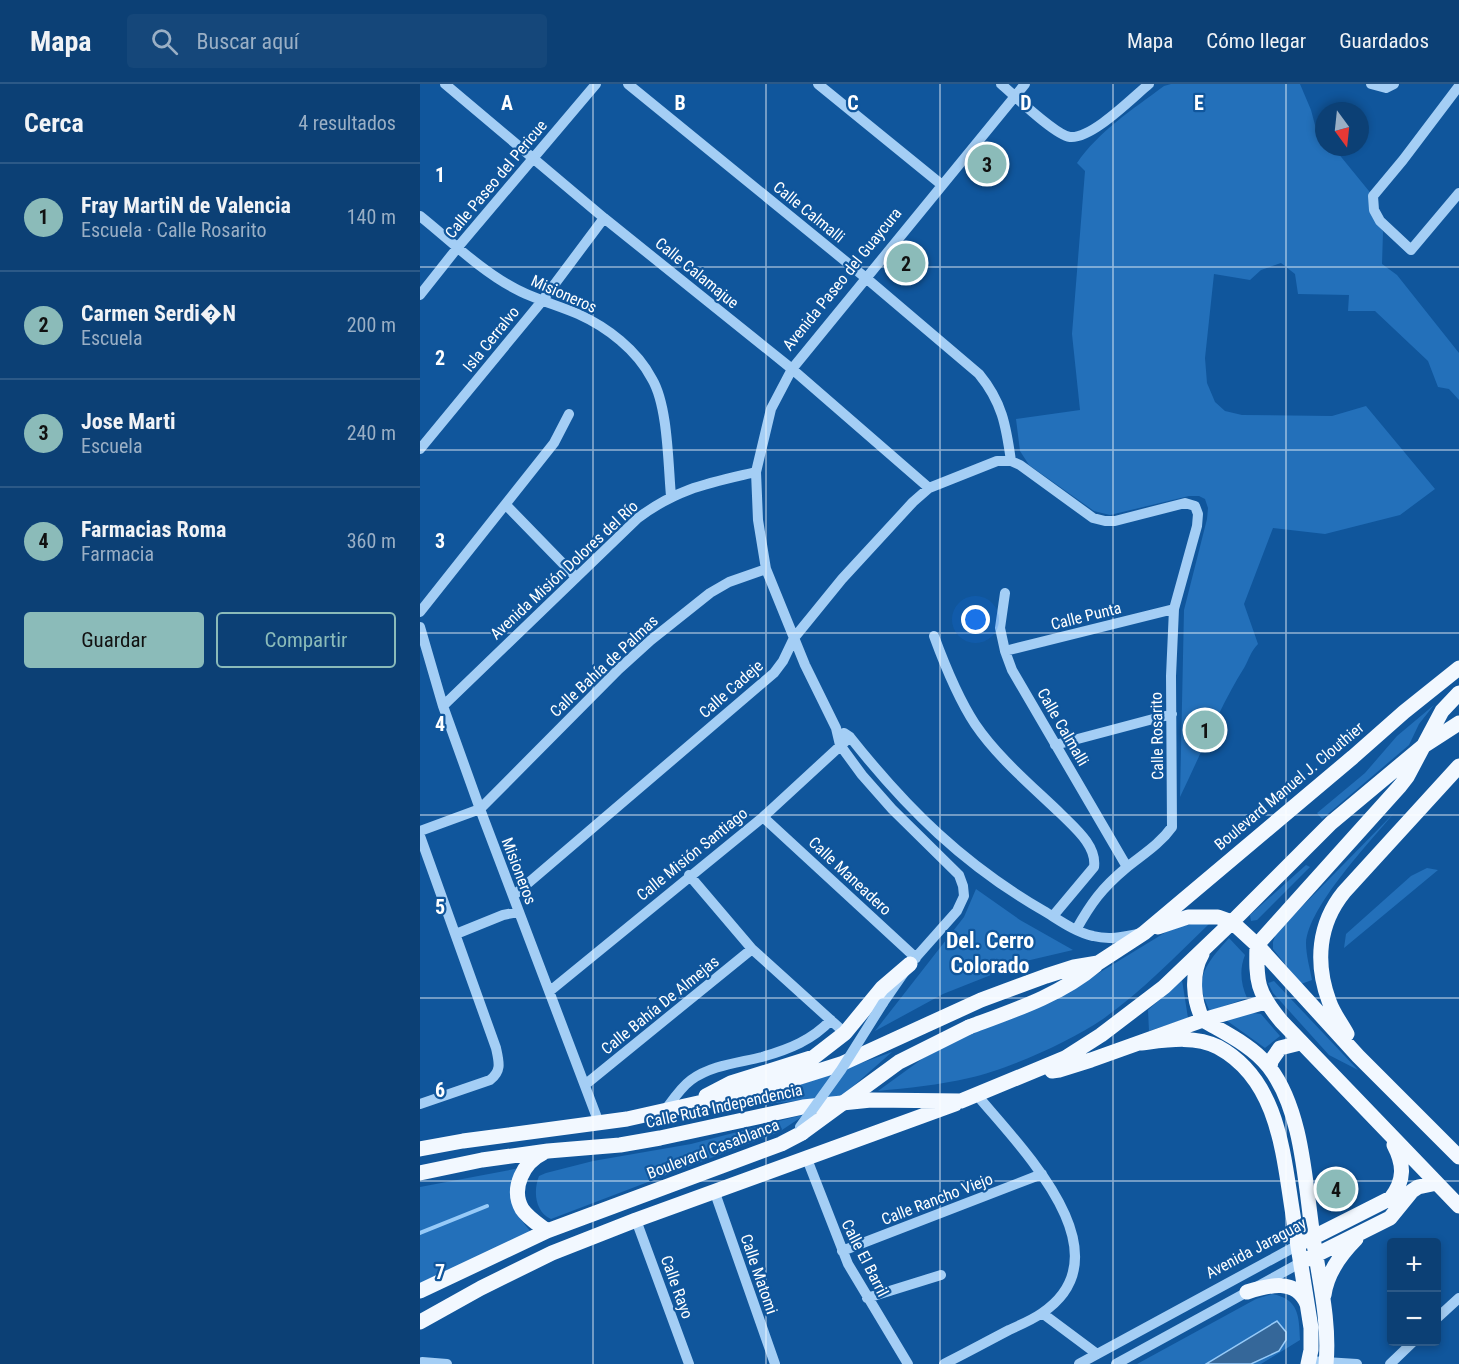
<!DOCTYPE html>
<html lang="es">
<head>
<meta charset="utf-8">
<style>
	:root { --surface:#0c4075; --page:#15477a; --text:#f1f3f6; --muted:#9aafc5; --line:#2c5987; --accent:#8bbbb9 }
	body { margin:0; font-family:"Roboto Condensed",sans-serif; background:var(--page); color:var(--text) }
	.controls { position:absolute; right:18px; bottom:18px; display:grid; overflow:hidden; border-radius:6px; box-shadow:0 3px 9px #0003 }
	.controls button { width:54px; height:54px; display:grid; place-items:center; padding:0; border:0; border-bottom:2px solid var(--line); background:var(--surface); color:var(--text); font:30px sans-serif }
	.compass { position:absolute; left:895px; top:18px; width:54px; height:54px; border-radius:50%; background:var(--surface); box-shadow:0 3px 9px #0003; rotate:165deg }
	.you { position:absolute; left:556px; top:536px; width:21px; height:21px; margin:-15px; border:4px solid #fff; border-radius:50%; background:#1a73e8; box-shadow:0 0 0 9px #1a73e833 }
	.badge { display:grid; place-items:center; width:39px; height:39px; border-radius:50%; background:var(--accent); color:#111; font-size:20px; font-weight:700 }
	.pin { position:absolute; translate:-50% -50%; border:3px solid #fff; box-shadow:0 2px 6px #0006 }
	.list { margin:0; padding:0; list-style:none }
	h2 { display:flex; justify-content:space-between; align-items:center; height:78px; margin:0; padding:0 24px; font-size:26px }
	h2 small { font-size:20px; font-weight:400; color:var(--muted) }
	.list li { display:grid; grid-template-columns:39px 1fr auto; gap:18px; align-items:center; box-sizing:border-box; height:108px; padding:0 24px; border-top:2px solid var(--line) }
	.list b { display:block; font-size:22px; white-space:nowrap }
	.list p { margin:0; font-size:20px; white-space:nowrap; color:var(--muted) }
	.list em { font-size:20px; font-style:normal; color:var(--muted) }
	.actions { display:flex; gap:12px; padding:18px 24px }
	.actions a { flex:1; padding:14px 0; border:2px solid var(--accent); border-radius:6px; text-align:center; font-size:21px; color:var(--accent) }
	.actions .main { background:var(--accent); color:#111 }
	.icon { flex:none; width:33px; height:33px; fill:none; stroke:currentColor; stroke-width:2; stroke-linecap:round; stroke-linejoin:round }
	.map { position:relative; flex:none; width:1039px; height:1280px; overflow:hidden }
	header { display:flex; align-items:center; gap:36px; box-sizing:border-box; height:84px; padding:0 30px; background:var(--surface); border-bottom:2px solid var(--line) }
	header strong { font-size:28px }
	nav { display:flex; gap:33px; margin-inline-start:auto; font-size:21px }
	.search { width:420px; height:54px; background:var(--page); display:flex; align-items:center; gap:15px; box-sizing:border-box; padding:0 21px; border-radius:6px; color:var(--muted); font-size:22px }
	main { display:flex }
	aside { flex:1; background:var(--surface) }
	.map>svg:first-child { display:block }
	.green { fill:#2370ba }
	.water { fill:#356799; stroke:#96caf8; stroke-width:1.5 }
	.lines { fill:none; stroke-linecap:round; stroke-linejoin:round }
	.stream { stroke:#96caf8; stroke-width:4 }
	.minor { stroke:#a4cef5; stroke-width:10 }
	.major { stroke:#f2f8ff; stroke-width:15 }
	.minor-bridge { stroke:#a4cef5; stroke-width:10 }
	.major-bridge { stroke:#f2f8ff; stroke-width:15 }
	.grid { fill:none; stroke:#fff; stroke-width:1.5; stroke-opacity:0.55 }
	.labels { text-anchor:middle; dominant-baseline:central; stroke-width:4.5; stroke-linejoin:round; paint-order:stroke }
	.street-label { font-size:16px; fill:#fff; stroke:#10569c }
	.district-label { font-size:22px; font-weight:bold; fill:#fff; stroke:#10569c }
	.grid-label { font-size:20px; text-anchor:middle; font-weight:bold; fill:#fff; stroke:#10569c; stroke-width:4.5; stroke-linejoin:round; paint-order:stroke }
</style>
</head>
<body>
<header>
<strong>Mapa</strong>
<div class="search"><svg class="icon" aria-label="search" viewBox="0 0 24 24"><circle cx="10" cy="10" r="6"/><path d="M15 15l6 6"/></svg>Buscar aquí</div>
<nav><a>Mapa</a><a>Cómo llegar</a><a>Guardados</a></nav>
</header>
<main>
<aside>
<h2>Cerca<small>4 resultados</small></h2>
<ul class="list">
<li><span class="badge">1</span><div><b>Fray MartiN de Valencia</b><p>Escuela · Calle Rosarito</p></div><em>140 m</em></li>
<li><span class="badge">2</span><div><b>Carmen Serdi�N</b><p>Escuela</p></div><em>200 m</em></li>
<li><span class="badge">3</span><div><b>Jose Marti</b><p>Escuela</p></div><em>240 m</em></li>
<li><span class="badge">4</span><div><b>Farmacias Roma</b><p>Farmacia</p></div><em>360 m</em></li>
</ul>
<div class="actions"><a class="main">Guardar</a><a>Compartir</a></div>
</aside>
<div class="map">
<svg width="1039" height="1280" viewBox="0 0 1039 1280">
	<rect width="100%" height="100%" fill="#10569c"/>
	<path class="green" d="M751,0H880L891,26L895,41L904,52V63H913L953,112L963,148L962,180L977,191L1039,269V316L1029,305L1018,303L1008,277L955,227H928L929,211L878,210L875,190L861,179L841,186L830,196L794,190L785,274L787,299L795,318L805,327L822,331L912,332L946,322L1015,405L980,431L905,450L853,444L824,520L838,560C831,567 829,575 824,584C799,624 781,670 760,713L764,526L787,435L788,424L785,415L779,412H769L690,431L674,427L609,381L600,367L596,335L660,326L652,250L665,87L657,79C678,48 713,25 744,2Z
		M1014,621L999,640L989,661L902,735L897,729L945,689L977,652Z
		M974,729C950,758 888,823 886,859C886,871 890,885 892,896L881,900L853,865V858L856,849Z
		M886,781L890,783L837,836L831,837L830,831Z
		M1007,784L1018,786L924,864L926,850L991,792Z
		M556,805L600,836L653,866L606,877L523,910L455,947L544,833Z
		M776,839L789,840C755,873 722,907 683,935C649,958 589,985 549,994C519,1001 488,1004 458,1007L502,975L530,959L646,909L746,848L762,842Z
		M809,854L825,871C819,886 821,900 827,914L790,927C772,894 787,879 809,854Z
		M762,896L768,934L729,947L728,926Z
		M854,897L938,986L909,971L853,909L848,899Z
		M824,928L841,930L860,952L845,964L806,936Z
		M472,968L422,1012L318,1023Z
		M386,1030L359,1048L131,1135C115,1128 113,1107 119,1092L126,1089L173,1077L271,1060Z
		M100,1084C94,1116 88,1123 112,1149L0,1201V1103Z
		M852,1210C879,1215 879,1232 880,1256L841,1280H717L836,1215Z"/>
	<path class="water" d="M857,1237L866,1248V1256L859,1267L831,1280H786Z"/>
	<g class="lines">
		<path class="stream" d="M0,1149L67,1122"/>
		<path class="minor" d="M25,0L184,134L372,285L509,404
			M208,0L446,194L559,290C582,318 586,341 591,377
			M398,0L522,101
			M581,0C595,12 635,51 650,53C672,55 712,14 729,0
			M951,0L966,4L974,0
			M1039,2L983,76L953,112L954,126L960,137L991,166L1039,109
			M0,132C30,156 60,186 94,204C114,215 137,221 158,230C187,243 217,266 232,295C248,322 248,379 251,412
			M0,211L38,163L176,0
			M0,365L122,217L184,134
			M86,421L156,493
			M585,509L580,544L585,567L592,586L707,783
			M0,528L134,359L149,330
			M0,543L23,622L60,725L179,1039
			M514,552C525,582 538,614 555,640C578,674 612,702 641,730C655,744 677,762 674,783L633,832
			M585,567L754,525
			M23,622L218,434C258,404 289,399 336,388
			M424,649L430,653C487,725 544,781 624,827C639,836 655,848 673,852C689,856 703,853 718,850
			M635,661L752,630
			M343,733L496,874
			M0,747L60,725L199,585L231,556L290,509L309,498L346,485
			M0,752L76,964C79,978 82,987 70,996L0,1020
			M269,791L332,865L425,949
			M93,812L354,589L363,577L374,554L422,495L493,418L509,404L577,377H591L600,381L673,434L685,437H695L765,419L775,422L778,430L777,442L754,525L751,592L752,743C740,760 722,771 706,784C682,804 671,819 656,846
			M36,850L83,831L98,828
			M130,907L343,733L430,653
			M463,919L490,880L537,827L544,812L543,802L539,791L472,725L442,691L420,661L416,644L385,581L346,485L338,436L336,388L351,325L372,285L605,0
			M166,1000L332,865
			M244,1028C252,1017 260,1004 271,996C292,981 318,979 342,973C370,965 392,956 411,936
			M387,1075L428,1180L488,1280
			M295,1109L355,1280
			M216,1136L269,1280
			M422,1167L622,1090
			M447,1214L521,1191
			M622,1229L677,1270
			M1016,1235L1039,1214
			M889,1277L937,1280
			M2,1278L27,1280
			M524,1280C546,1269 568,1257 589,1246C600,1241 612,1236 622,1229C710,1170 599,1062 557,1011
			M659,1280L878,1161
			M696,1280L880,1179
			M970,1280L993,1258"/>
		<path class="major" d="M1039,609L1022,627L987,693L980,702L837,861C836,898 837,908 861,937L1039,1122
			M738,843L768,833H798L812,838L837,861L938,972L1039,1073
			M782,870C771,889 773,916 783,936C805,949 833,962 849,983C883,1027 885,1100 893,1153C899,1195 910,1238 906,1280
			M549,943C592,927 641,911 676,881
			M927,950C921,939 913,929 909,917C895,879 898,840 924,808L1039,682
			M721,959C746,956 775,951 798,963C859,996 863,1070 873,1131C879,1169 885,1207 891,1244V1266L888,1280
			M850,983L851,977L860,964L880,959
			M632,987L639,986L671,976L783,936L845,918
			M286,1012L311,999L394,973L425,949L462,904L490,880
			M0,1065L43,1057L207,1035L345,1004L421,980L561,916L626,892L654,883L678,879L724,849L933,673L984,628L1039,584
			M123,1069C104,1078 90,1104 102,1125C108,1134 118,1140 127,1147
			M0,1089L62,1076L128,1067L200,1061L240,1054L383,1023L451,1016L541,1017L645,974L681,951L744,903L812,838L911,739L1002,663L1039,639
			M886,1157L971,1114C985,1096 984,1080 974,1061
			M888,1175L970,1134L992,1107L998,1103L1017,1099
			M0,1207L127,1147L361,1060L382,1049
			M827,1208C849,1201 876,1194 887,1220
			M904,1211C907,1189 921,1170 936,1155
			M0,1238L61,1204L132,1169L216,1136L535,1020"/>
		<path class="minor-bridge" d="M380,1043L421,986L463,919"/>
		<path class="major-bridge" d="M382,1049L479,978L549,943"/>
	</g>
	<path class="grid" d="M173,0V1280M346,0V1280M520,0V1280M693,0V1280M866,0V1280M0,183H1039M0,366H1039M0,549H1039M0,731H1039M0,914H1039M0,1097H1039"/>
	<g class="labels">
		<g class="street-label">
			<text transform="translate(76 95) rotate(-50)">Calle Paseo del Pericue</text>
			<text transform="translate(389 128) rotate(39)">Calle Calmalli</text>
			<text transform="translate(277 189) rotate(39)">Calle Calamajue</text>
			<text transform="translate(422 195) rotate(-51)">Avenida Paseo del Guaycura</text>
			<text transform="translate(144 210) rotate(24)">Misioneros</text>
			<text transform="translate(71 255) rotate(-51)">Isla Cerralvo</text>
			<text transform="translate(144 486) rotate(-43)">Avenida Misión Dolores del Río</text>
			<text transform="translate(666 532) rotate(-14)">Calle Punta</text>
			<text transform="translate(184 582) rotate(-43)">Calle Bahía de Palmas</text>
			<text transform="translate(311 605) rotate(-41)">Calle Cadeje</text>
			<text transform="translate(643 643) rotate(60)">Calle Calmalli</text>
			<text transform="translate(737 652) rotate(-91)">Calle Rosarito</text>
			<text transform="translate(869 702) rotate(-40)">Boulevard Manuel J. Clouthier</text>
			<text transform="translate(272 770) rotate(-39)">Calle Misión Santiago</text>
			<text transform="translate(99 787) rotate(69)">Misioneros</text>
			<text transform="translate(430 792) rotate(43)">Calle Maneadero</text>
			<text transform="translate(240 921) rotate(-39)">Calle Bahía De Almejas</text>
			<text transform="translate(304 1022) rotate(-12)">Calle Ruta Independencia</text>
			<text transform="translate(293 1065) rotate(-21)">Boulevard Casablanca</text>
			<text transform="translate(517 1115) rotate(-21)">Calle Rancho Viejo</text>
			<text transform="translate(836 1164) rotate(-28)">Avenida Jaraguay</text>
			<text transform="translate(445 1174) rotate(63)">Calle El Barril</text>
			<text transform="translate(339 1190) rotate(71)">Calle Matomi</text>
			<text transform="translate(257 1203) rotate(70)">Calle Rayo</text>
		</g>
		<g class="district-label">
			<text x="570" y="856">Del. Cerro<tspan x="570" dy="25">Colorado</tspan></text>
		</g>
	</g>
	<g class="grid-label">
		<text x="87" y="26">A</text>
		<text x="260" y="26">B</text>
		<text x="433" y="26">C</text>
		<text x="606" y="26">D</text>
		<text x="779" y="26">E</text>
		<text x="20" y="98">1</text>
		<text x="20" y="281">2</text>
		<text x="20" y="464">3</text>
		<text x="20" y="647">4</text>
		<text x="20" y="830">5</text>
		<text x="20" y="1013">6</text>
		<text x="20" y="1195">7</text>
	</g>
</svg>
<div class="controls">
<button>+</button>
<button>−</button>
</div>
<svg class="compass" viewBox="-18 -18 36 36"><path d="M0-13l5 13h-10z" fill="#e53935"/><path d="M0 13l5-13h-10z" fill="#9aafc5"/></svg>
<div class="you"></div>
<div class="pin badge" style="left:785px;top:646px">1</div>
<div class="pin badge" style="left:486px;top:179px">2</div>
<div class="pin badge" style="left:567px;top:80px">3</div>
<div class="pin badge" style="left:916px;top:1105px">4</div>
</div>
</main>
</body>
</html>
